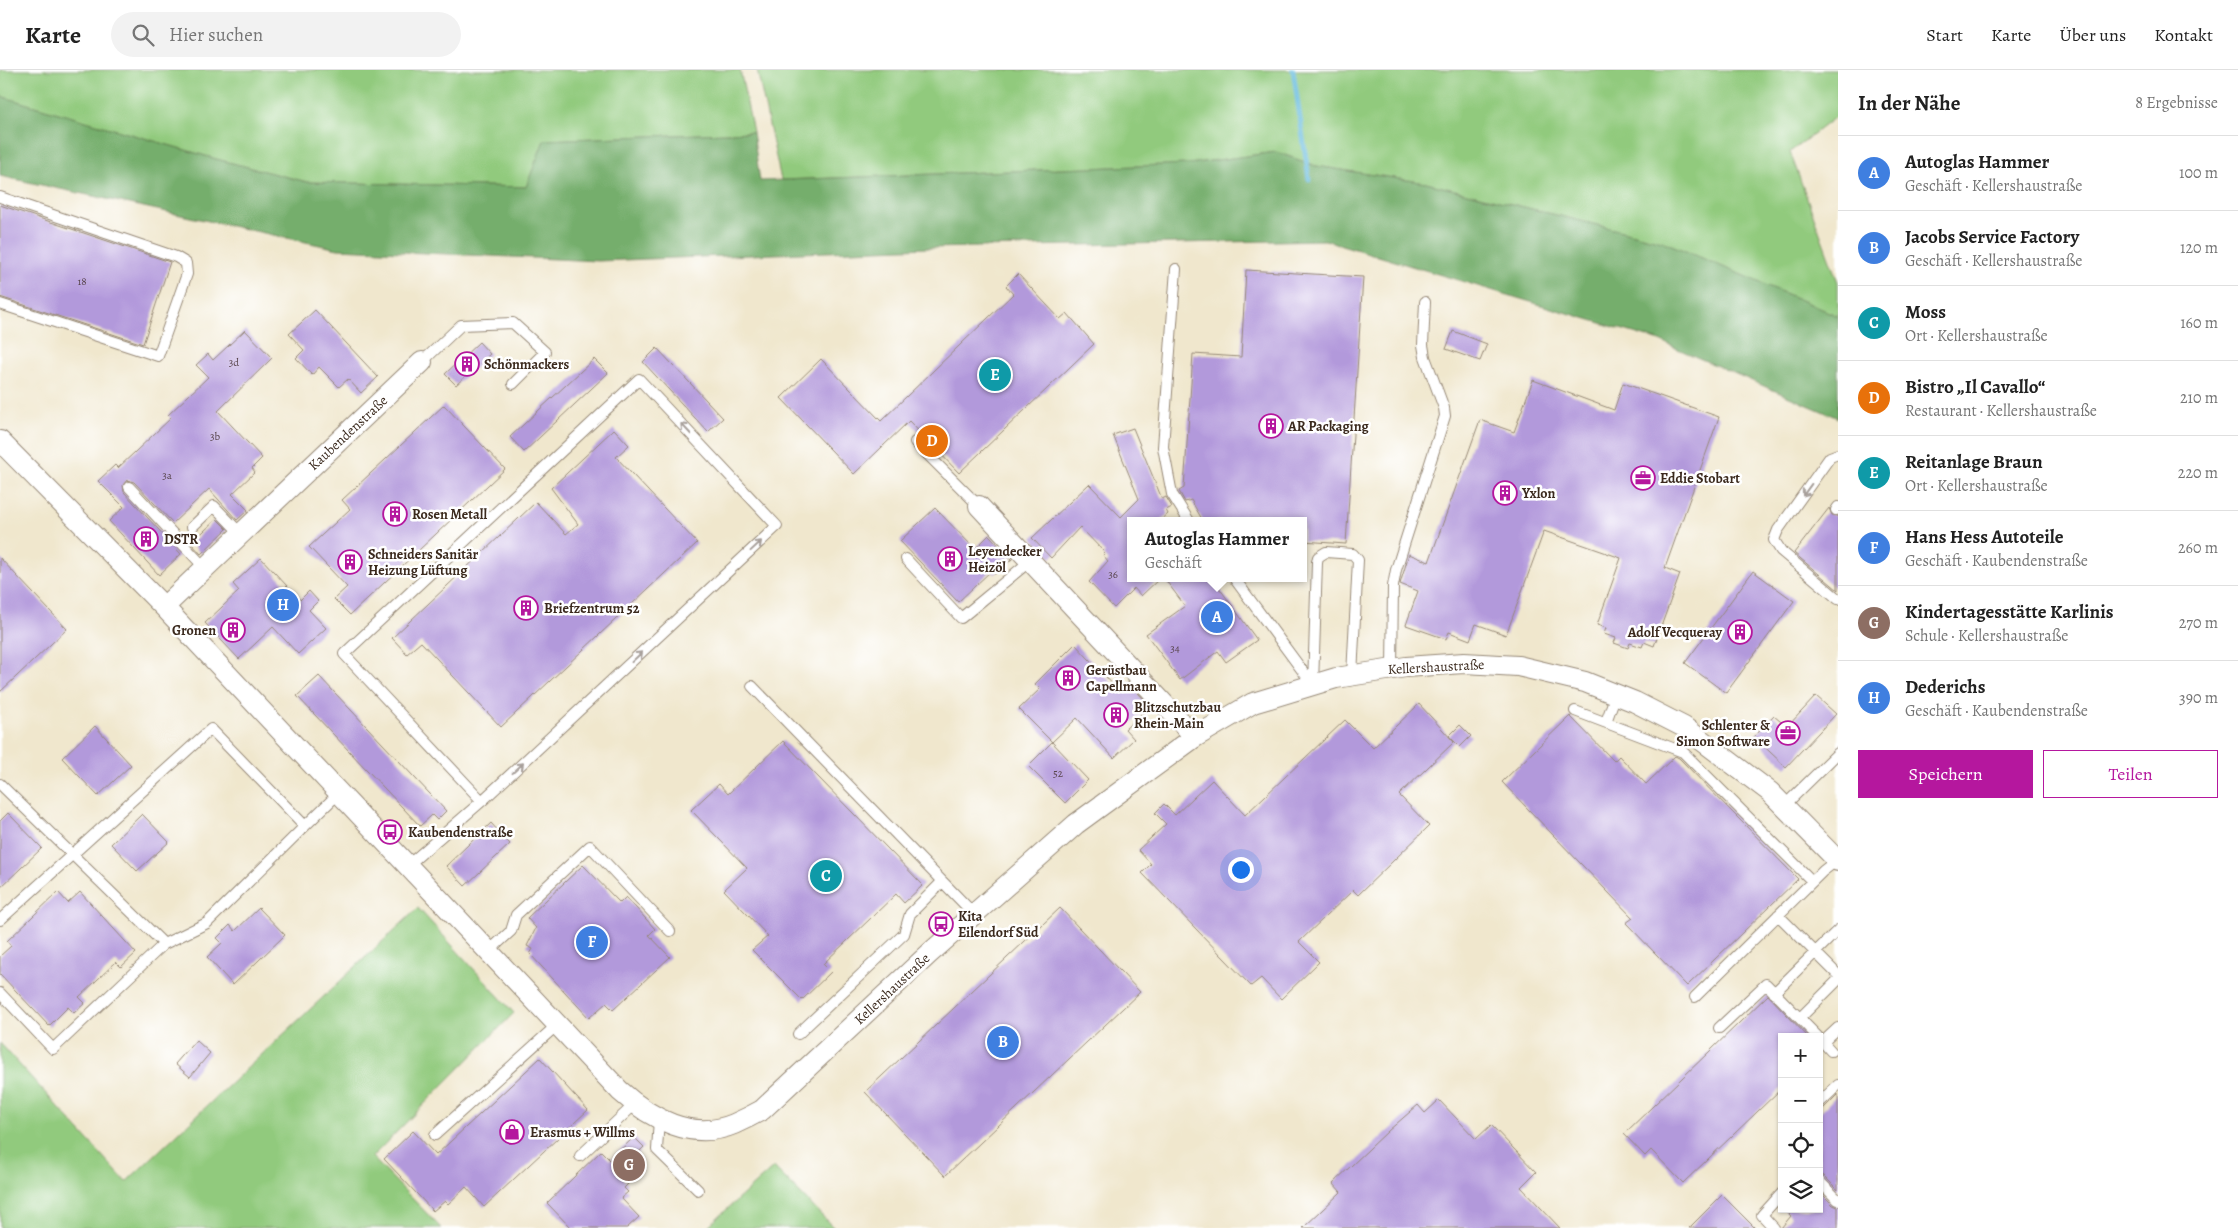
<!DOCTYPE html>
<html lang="de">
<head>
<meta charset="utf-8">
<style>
	:root { --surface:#fff; --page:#f2f2f2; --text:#222; --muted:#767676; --line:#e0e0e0; --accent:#b5179e }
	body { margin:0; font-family:Alegreya,serif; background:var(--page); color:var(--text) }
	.controls { position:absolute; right:15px; bottom:15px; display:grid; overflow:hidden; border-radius:0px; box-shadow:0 1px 4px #0004 }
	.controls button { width:45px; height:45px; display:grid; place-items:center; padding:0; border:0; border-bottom:1px solid var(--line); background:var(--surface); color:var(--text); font:25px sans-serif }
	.you { position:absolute; left:1240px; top:799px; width:18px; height:18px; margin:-12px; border:4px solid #fff; border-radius:50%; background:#1a73e8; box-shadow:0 0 0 8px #1a73e833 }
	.badge { display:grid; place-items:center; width:32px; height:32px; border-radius:50%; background:var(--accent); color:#fff; font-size:16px; font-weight:700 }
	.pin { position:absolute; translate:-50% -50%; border:2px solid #fff; box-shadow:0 1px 5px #0006 }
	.popup { position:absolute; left:1127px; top:447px; width:180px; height:65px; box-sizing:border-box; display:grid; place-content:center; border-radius:0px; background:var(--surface); filter:drop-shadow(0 1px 4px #0005); font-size:16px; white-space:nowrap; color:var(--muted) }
	.popup b { font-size:19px; color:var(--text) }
	.popup::after { content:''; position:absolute; left:50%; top:100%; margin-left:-10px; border:10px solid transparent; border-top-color:var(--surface) }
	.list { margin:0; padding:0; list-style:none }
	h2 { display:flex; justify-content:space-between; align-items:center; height:65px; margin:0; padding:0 20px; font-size:21px }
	h2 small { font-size:16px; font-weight:400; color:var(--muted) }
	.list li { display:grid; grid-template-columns:32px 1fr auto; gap:15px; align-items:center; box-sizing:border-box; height:75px; padding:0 20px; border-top:1px solid var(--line) }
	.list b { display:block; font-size:19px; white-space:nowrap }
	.list p { margin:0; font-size:16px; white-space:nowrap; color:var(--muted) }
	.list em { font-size:16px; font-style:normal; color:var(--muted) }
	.actions { display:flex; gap:10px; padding:15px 20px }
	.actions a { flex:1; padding:11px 0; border:1px solid var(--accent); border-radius:0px; text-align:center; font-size:18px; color:var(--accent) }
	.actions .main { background:var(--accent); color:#fff }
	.icon { flex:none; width:28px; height:28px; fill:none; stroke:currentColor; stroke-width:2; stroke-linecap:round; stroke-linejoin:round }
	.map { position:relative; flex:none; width:1838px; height:1158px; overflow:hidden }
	header { display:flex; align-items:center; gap:30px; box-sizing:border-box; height:70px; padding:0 25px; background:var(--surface); border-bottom:1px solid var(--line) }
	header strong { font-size:24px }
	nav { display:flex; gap:28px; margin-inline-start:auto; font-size:18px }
	.search { width:350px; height:45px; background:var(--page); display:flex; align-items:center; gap:12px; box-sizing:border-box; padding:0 18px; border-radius:28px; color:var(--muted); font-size:19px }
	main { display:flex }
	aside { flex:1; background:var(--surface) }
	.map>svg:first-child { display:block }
	.green { fill:#91ca7d; stroke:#667a4e }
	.forest { fill:#74ae6c; stroke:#586c45 }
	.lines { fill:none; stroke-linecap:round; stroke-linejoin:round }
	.stream { stroke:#5eb8dc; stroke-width:5 }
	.building { fill:#b299db }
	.lane-casing { stroke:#968876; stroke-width:12 }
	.street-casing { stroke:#968876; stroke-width:22 }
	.lane { stroke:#fff; stroke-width:10 }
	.street { stroke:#fff; stroke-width:20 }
	.oneway { stroke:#a79f9a }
	.labels { text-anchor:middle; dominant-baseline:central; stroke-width:5; stroke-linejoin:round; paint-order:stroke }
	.number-label { font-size:11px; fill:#59464d }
	.poi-label { font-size:14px; font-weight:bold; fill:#3b2a1e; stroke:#fff; text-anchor:start }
	.street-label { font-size:14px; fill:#3b2a1e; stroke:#fff }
</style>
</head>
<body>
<header>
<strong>Karte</strong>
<div class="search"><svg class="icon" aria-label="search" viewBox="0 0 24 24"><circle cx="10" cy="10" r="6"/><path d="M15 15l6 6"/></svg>Hier suchen</div>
<nav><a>Start</a><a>Karte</a><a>Über uns</a><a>Kontakt</a></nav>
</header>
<main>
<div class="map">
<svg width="1838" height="1158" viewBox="0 0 1838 1158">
	<rect width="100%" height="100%" fill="#fff"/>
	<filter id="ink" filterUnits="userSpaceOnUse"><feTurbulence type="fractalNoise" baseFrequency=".02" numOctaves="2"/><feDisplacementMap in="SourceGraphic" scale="10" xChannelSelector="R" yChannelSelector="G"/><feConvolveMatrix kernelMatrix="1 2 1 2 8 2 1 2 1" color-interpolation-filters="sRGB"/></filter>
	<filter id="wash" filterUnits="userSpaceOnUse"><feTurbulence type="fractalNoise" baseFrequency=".0096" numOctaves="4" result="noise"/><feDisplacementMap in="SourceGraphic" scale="20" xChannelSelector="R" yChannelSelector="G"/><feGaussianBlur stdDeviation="1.12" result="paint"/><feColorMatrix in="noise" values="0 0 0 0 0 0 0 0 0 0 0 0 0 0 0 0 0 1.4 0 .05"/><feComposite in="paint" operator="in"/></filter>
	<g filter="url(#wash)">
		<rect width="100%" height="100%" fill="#f0e7cd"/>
		<path class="green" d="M0,0H740L753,62L545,70L526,117L307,112L216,89L0,26Z
			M757,0H1838V45L1790,82L1838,212V246L1662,171L1426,113L1316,96L1276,82L1189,94L781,110Z
			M418,838L514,943L372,1087L441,1158H0V973L126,1112Z
			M774,1097L834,1158H706Z"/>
		<path class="forest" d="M0,26L216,89L307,112L526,117L544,70L753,62L760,111L1189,94L1276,82L1316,96L1426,113L1662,171L1838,246V348L1657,270L1325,170L928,178L598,191L338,179L0,106Z"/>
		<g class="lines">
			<path class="stream" d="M1293,0L1309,109"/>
		</g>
		<g id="blocks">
			<path class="building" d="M0,135L170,192L143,274L0,227Z
				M1246,200L1363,207L1346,474L1303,471V451H1203L1191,430L1185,432L1179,421L1184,418L1193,284L1241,287Z
				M1018,204L1060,249L1067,243L1094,274L959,403L909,351L854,404L781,328L821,289L881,351L1013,224L1006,216Z
				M315,240L378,307L361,323L348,309L339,317L319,297L312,305L296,288L304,280L289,264Z
				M245,260L272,288L218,341L262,388L252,398L255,402L232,424L248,440L237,450L209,419L173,453L134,412L127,410L123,415L124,422L181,484L159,505L109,451L124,437L98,411L115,395L118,398L171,348L168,345L208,307L196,295L208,284L213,290Z
				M1453,261L1487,274L1480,291L1446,279Z
				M479,272L490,284L456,315L445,304Z
				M657,278L723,348L708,362L643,292Z
				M594,289L608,303L524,382L510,367Z
				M1533,310L1614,340L1623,313L1719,347L1665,498L1680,504L1654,576L1644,572L1642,577L1630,573L1628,578L1614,573L1616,568L1604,564L1606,558L1597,555L1621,488L1544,461L1506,565L1476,554L1470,570L1449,562L1446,569L1406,555L1418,521L1400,514L1409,484L1429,492L1480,350L1514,362Z
				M444,335L505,399L350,545L334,529L347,517L309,477L350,439L342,430Z
				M1133,358L1162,429L1166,427L1172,437L1166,440L1168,444L1160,451H1131V508H1160L1141,526L1134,518L1114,538L1089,512L1108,491L1103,485L1105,483L1080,457L1051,488L1032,468L1089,414L1121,447L1139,429L1113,365Z
				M614,359L629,375L616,387L697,473L501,657L421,572L407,584L392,568L536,432L566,464L578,454L551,418Z
				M935,438L975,479L989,465L1012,489L995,504L991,501L958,532L900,471Z
				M1829,438L1832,445L1838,446V520L1794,483Z
				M217,449L227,459L201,484L191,473Z
				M0,488L67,559L0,622Z
				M261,488L300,530L309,521L318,531L309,540L326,558L298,584L273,557L239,589L205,553L239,521L233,514Z
				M1753,501L1794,531L1726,623L1685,593Z
				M1164,508H1212L1257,570L1226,592L1218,581L1180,610L1146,564L1185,536Z
				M1075,574L1119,621L1128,612L1150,636L1125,659L1134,669L1114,688L1077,648L1052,672L1019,639L1040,619L1035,614Z
				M319,606L446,741L437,750L432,745L420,756L297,626Z
				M1816,626L1836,644L1786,697L1754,667L1774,646L1787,657Z
				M1419,634L1454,672L1399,725L1429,756L1358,825L1353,820L1299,872L1319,892L1281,929L1261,908L1251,916L1142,803L1151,794L1138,780L1166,754L1155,743L1164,734L1175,745L1212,710L1245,745L1345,650L1373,678Z
				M1570,646L1614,691L1619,686L1646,714L1675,686L1679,688L1798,809L1687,916L1626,853L1633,848L1502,712Z
				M1460,655L1471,666L1460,677L1449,666Z
				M95,656L131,695L98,726L62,688Z
				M783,671L923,815L904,833L896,824L823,894L831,902L802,930L752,880L768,866L724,820L747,798L691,740L719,714L728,724Z
				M1052,672L1088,710L1065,733L1028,696Z
				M8,743L42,778L0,818V751Z
				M142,744L169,772L137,801L111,774Z
				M491,753L510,774L465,816L446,796Z
				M583,795L620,833L626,827L655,859L649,865L670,887L613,940L606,933L589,948L530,884L533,879L527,876L536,858L527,848Z
				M58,822L68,833L80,822L136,883L121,897L116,892L79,927L85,933L74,943L68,937L49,956L0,904V886L11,876L7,871Z
				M259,838L285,865L233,915L207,887L222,873L217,868L230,855L235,861Z
				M1060,838L1140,922L945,1106L865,1022Z
				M1768,925L1808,967H1782V1018L1683,1113L1651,1080L1645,1086L1624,1064Z
				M196,970L210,983L190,1007L175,994Z
				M540,988L588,1040L484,1137L466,1117L448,1134L445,1131L433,1141L384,1089L413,1061L436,1085Z
				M1838,1024V1120L1824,1106L1819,1104V1043Z
				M1439,1030L1476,1069L1491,1055L1536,1102L1521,1117L1560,1158H1303L1341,1122L1333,1113L1388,1061L1418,1035L1425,1043Z
				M634,1067L644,1077L617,1103L628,1114L624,1118L628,1122L621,1128L639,1147L627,1158H571L547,1133L601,1081L610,1090Z
				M1819,1121L1833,1135L1838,1137V1158H1781L1791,1146L1784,1139H1819Z
				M1722,1125L1755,1158H1689Z"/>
		</g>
	</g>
	<g filter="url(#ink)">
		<use href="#blocks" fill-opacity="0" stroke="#968876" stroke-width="1"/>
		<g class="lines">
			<g class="lane-casing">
				<path id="lane" d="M0,127L176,187L186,193L187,204L158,286L0,234
					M1176,199L1163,377L1172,424L1189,451
					M422,292L461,255L513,253L545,282L513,314
					M915,372L979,436
					M1838,384L1830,387L1778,460L1774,470L1781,481L1838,529
					M129,417L205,498
					M1836,440L1838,437
					M192,457L214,436L241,464
					M906,489L961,548L1030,491
					M1234,508L1313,615
					M1392,599L1393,516L1396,500L1445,346L1444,338L1425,287L1423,275L1425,232
					M1313,615L1317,492L1318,487L1326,482L1353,484L1358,490L1352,605
					M752,616L974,844
					M1575,641L1683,682L1812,811
					M1606,652L1616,624
					M0,714L164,874
					M1785,735L1838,683
					M305,756L339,723
					M407,796L482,731L777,456L639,309L344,584L482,731
					M1778,845L1838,905
					M0,850L211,659L305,756L207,853L164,874L53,979L0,923
					M488,882L511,861L516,845L590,776L670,861
					M1774,923L1838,860
					M1695,927L1823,801L1837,790
					M1800,948L1838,910
					M1719,958L1766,914L1818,967
					M798,964L904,864L910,844L942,812
					M1820,969L1831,981
					M1823,972L1838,958
					M1819,1033L1838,1015
					M659,1049L657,1080L698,1120
					M435,1065L557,955
					M580,1086L635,1034
					M1819,1111L1838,1130
					M1774,1158L1762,1145L1782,1123"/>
			</g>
			<g class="street-casing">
				<path id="street" d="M0,371L164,537L620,1021C650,1048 692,1072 734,1054C743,1050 753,1045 762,1040L930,883L1076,754L1195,667L1253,633L1336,608L1406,597L1464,593L1518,596L1585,612L1635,632L1684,657L1770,722L1838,791
					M979,436L1195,667
					M164,537L422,292"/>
			</g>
			<use href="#lane" class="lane"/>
			<use href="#street" class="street"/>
		</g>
		<defs><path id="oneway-shaft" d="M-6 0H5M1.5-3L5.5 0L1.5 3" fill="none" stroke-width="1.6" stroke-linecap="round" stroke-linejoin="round" transform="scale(1.25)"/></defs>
		<g class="oneway">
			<use href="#oneway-shaft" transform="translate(686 359) rotate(-133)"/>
			<use href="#oneway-shaft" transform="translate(1807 420) rotate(126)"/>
			<use href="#oneway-shaft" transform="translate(756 476) rotate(-43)"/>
			<use href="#oneway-shaft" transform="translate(637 587) rotate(-43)"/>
			<use href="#oneway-shaft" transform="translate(518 698) rotate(-43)"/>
		</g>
	</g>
	<defs>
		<g id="building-ring" transform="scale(1.25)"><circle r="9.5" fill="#fff" stroke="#b5179e" stroke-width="1.5"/><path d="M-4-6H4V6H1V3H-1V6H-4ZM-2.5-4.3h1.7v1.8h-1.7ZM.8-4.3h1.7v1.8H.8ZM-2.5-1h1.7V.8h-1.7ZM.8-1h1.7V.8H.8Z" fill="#b5179e"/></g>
		<g id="office-ring" transform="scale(1.25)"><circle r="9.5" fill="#fff" stroke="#b5179e" stroke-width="1.5"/><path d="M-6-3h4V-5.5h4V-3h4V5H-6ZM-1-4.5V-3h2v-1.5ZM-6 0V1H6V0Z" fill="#b5179e"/></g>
		<g id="bus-ring" transform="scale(1.25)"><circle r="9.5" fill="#fff" stroke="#b5179e" stroke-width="1.5"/><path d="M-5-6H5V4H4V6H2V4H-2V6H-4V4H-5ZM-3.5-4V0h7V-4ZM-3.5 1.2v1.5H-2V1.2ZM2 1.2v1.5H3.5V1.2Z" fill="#b5179e"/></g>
		<g id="shop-ring" transform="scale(1.25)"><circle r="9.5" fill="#fff" stroke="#b5179e" stroke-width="1.5"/><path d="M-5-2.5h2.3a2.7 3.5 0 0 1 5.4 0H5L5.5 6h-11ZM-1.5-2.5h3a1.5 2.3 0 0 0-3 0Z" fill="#b5179e"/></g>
	</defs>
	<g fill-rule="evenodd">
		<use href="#building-ring" x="467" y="294"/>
		<use href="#building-ring" x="1271" y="356"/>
		<use href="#office-ring" x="1643" y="408"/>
		<use href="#building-ring" x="1505" y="423"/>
		<use href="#building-ring" x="395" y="444"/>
		<use href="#building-ring" x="146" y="469"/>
		<use href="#building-ring" x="950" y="489"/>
		<use href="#building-ring" x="350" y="492"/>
		<use href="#building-ring" x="526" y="538"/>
		<use href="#building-ring" x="233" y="560"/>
		<use href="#building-ring" x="1740" y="562"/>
		<use href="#building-ring" x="1068" y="608"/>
		<use href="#building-ring" x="1116" y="645"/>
		<use href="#office-ring" x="1788" y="663"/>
		<use href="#bus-ring" x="390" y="762"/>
		<use href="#bus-ring" x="941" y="854"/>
		<use href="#shop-ring" x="512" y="1062"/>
	</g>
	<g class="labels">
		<g class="number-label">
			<text x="82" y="211">18</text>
			<text x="234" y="292">3d</text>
			<text x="215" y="366">3b</text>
			<text x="167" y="405">3a</text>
			<text x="1113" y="504">36</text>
			<text x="1175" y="578">34</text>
			<text x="1058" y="703">52</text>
		</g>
		<g class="poi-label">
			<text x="484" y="294">Schönmackers</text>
			<text x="1288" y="356">AR Packaging</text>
			<text x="1660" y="408">Eddie Stobart</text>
			<text x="1522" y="423">Yxlon</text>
			<text x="412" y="444">Rosen Metall</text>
			<text x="164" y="469">DSTR</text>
			<text x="968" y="481">Leyendecker<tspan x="968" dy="16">Heizöl</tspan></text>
			<text x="368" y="484">Schneiders Sanitär<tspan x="368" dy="16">Heizung Lüftung</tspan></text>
			<text x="544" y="538">Briefzentrum 52</text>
			<text x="216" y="560" text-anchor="end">Gronen</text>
			<text x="1722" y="562" text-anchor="end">Adolf Vecqueray</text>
			<text x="1086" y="600">Gerüstbau<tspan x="1086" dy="16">Capellmann</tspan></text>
			<text x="1134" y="637">Blitzschutzbau<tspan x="1134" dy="16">Rhein-Main</tspan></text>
			<text x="1770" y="655" text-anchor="end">Schlenter &amp;<tspan x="1770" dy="16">Simon Software</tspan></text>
			<text x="408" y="762">Kaubendenstraße</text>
			<text x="958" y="846">Kita<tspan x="958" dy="16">Eilendorf Süd</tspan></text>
			<text x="530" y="1062">Erasmus + Willms</text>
		</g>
		<g class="street-label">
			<text transform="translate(348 363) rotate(-43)">Kaubendenstraße</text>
			<text transform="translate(1436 597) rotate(-3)">Kellershaustraße</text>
			<text transform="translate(892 919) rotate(-43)">Kellershaustraße</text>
		</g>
	</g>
</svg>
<div class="controls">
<button>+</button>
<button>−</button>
<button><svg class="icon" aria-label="locate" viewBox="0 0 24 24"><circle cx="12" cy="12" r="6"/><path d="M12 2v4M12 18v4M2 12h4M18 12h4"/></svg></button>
<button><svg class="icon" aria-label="layers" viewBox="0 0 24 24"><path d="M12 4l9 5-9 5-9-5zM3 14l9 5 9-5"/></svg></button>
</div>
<div class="you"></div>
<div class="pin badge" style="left:1217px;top:547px;background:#3f7fe0">A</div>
<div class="popup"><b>Autoglas Hammer</b>Geschäft</div>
<div class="pin badge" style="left:1003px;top:972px;background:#3f7fe0">B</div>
<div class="pin badge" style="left:826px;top:806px;background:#0f9aa8">C</div>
<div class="pin badge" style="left:932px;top:371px;background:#e8710a">D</div>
<div class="pin badge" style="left:995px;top:305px;background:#0f9aa8">E</div>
<div class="pin badge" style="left:592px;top:872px;background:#3f7fe0">F</div>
<div class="pin badge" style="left:629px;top:1095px;background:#8d6e63">G</div>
<div class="pin badge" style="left:283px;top:535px;background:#3f7fe0">H</div>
</div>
<aside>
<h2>In der Nähe<small>8 Ergebnisse</small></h2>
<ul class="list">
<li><span class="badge" style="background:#3f7fe0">A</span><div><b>Autoglas Hammer</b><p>Geschäft · Kellershaustraße</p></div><em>100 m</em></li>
<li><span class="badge" style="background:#3f7fe0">B</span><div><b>Jacobs Service Factory</b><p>Geschäft · Kellershaustraße</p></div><em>120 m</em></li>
<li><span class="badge" style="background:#0f9aa8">C</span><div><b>Moss</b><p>Ort · Kellershaustraße</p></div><em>160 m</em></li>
<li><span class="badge" style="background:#e8710a">D</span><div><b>Bistro „Il Cavallo“</b><p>Restaurant · Kellershaustraße</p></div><em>210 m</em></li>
<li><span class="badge" style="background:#0f9aa8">E</span><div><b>Reitanlage Braun</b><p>Ort · Kellershaustraße</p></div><em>220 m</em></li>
<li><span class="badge" style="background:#3f7fe0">F</span><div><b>Hans Hess Autoteile</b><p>Geschäft · Kaubendenstraße</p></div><em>260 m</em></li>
<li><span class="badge" style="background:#8d6e63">G</span><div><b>Kindertagesstätte Karlinis</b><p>Schule · Kellershaustraße</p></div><em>270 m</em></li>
<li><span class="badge" style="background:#3f7fe0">H</span><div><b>Dederichs</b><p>Geschäft · Kaubendenstraße</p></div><em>390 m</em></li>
</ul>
<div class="actions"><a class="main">Speichern</a><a>Teilen</a></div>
</aside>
</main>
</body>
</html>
